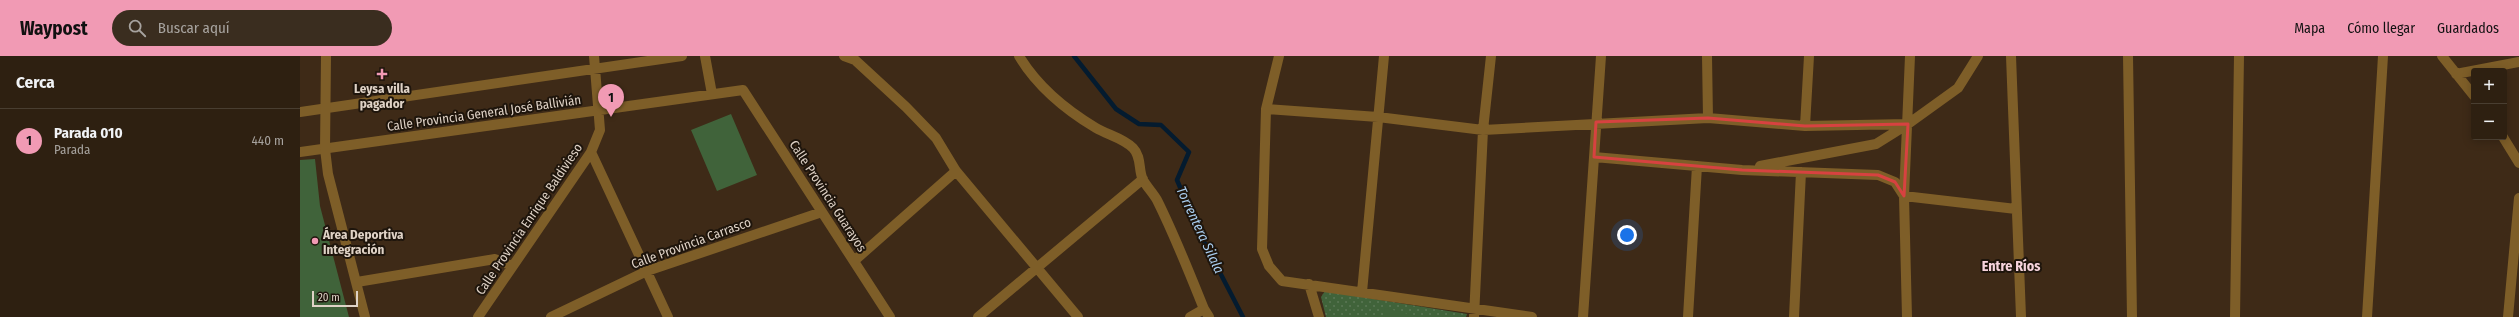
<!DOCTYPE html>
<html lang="es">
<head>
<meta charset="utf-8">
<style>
	:root { --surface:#2e2011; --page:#3a2d1f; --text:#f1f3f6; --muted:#a7a39f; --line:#493e31; --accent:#f19ab4 }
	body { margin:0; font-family:"Fira Sans Condensed",sans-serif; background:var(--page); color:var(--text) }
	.controls { position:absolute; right:12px; top:12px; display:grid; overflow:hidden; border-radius:4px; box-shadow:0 2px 10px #0003 }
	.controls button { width:36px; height:36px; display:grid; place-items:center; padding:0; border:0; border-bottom:1px solid var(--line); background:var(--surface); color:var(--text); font:20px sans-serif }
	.scale { position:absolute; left:12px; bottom:10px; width:46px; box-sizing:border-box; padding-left:4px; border:2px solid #dfd2c6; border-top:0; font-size:11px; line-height:14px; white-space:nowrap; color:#dfd2c6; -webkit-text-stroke:3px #1e150c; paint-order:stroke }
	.you { position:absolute; left:1327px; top:179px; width:14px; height:14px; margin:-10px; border:3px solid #fff; border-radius:50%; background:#1a73e8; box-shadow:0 0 0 6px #1a73e833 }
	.badge { display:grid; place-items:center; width:26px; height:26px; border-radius:50%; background:var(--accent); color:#111; font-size:13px; font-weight:700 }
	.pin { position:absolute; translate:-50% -33px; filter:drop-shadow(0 1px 2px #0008) }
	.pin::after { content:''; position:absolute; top:21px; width:14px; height:12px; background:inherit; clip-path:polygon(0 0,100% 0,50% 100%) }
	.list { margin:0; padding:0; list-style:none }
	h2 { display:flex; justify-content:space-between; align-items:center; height:52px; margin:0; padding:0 16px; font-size:17px }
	h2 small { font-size:13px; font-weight:400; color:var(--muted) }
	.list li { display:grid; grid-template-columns:26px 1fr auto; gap:12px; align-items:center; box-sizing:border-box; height:64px; padding:0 16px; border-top:1px solid var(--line) }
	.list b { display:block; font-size:15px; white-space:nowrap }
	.list p { margin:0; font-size:13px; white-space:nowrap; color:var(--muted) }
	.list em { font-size:13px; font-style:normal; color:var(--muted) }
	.icon { flex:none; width:22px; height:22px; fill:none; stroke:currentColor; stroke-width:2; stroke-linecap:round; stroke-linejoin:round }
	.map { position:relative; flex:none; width:2219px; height:261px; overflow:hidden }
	header { display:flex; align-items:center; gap:24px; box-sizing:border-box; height:56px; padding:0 20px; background:var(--accent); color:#111 }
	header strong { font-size:19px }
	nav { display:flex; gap:22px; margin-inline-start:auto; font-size:14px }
	.search { width:280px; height:36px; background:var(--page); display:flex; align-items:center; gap:10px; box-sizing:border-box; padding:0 14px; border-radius:22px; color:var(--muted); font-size:15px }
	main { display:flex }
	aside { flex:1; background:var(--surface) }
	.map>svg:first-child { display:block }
	.park { fill:url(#park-dots) }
	.pitch { fill:#40633a }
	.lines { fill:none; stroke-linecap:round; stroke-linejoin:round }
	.stream { stroke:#041b2f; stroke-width:4.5 }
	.minor { stroke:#7e5e28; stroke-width:10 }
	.tertiary { stroke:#7e5e28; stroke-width:10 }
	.marked { fill:none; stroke:#d74240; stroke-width:3; stroke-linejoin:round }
	.poi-dot { fill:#f19ab4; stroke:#1e150c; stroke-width:1.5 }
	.labels { text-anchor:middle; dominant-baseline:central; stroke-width:4; stroke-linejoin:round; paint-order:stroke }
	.poi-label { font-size:13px; font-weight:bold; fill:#dfd2c6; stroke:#1e150c }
	.street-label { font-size:13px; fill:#dfd2c6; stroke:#1e150c }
	.water-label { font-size:14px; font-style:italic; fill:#a9cdef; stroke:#1e150c }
	.neighbourhood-label { font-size:14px; font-weight:bold; fill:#f6d3dc; stroke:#1e150c }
</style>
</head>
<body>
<header>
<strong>Waypost</strong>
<div class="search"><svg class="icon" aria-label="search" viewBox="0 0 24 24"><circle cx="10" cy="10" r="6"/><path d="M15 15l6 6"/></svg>Buscar aquí</div>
<nav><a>Mapa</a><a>Cómo llegar</a><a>Guardados</a></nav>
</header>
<main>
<aside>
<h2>Cerca<small></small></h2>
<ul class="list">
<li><span class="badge">1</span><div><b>Parada 010</b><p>Parada</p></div><em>440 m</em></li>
</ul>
</aside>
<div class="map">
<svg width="2219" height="261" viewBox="0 0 2219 261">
	<defs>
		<pattern id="park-dots" width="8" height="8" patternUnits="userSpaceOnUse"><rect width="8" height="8" fill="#40633a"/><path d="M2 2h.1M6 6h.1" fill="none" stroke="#5b7855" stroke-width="1.8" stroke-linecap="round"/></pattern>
	</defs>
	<rect width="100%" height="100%" fill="#3e2a17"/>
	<path class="park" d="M1025,235L1167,258L1166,261H1026L1021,241Z"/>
	<path class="pitch" d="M431,58L457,119L417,135L391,74Z
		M15,103L20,150L49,261H0V104Z
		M1085,252L1120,261H1083Z"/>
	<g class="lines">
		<path class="stream" d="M774,0L816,53L839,68L861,69L889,96L877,124L899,176L943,261"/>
		<path class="minor" d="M405,0L412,38
			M544,0L555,4L606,51L636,82L656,115L778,261
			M719,0C737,30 766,54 796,72C808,79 823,82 833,92C842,101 838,114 843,124C847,131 853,137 857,144C875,180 889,216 904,253L909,261
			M979,0L966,53L962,193L969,210L982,225L1232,261
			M1407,0L1408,62
			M1711,0L1721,261
			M1828,0L1832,261
			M2142,0L2174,40
			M2156,18L2219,6
			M966,53L1078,61L1183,74L1408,62L1505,70L1608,68L1658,32L1678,0
			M0,56L382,0
			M1505,70L1509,0
			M2203,81L2219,107
			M0,96L443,34L590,261
			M291,96L368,261
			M1294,101L1442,114L1578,119L1595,126L1604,140L1716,153
			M1460,110L1576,88L1608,68
			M554,205L656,115
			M57,226L195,203L212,210
			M1009,228L1019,261
			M1062,236L1084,0
			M178,261L291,96L300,74L294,0
			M251,261L347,215L522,156
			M678,261L843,123
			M890,261L904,253
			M1174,261L1183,74L1191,0
			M1283,261L1301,0
			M1388,261L1397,110
			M1494,261L1501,116
			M1607,261L1604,140L1610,0
			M1935,261L1939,0
			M2067,261L2083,0
			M2208,261L2219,142"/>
		<path class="tertiary" d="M26,0L25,93L28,118L65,261"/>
	</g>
	<path class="marked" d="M1408,62L1505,70L1608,68L1604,140L1595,126L1578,119L1442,114L1294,101L1296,66Z"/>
	<g class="poi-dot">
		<path d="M80 12h4v4h4v4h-4v4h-4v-4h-4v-4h4z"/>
		<circle cx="15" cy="185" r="4"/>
	</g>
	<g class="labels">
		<g class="poi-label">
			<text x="82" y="32">Leysa villa<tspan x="82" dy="15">pagador</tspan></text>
			<text x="23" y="178" text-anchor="start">Área Deportiva<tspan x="23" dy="15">Integración</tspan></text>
		</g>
		<g class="street-label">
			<text transform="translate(184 57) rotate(-8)">Calle Provincia General José Ballivián</text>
			<text transform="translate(528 140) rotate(57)">Calle Provincia Guarayos</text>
			<text transform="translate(229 163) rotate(-56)">Calle Provincia Enrique Baldivieso</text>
			<text transform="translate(391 187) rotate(-20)">Calle Provincia Carrasco</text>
		</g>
		<g class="water-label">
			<text transform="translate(900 174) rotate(65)">Torrentera Silala</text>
		</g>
		<g class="neighbourhood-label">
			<text x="1711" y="210">Entre Ríos</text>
		</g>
	</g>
</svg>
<div class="controls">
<button>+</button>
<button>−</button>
</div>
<div class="scale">20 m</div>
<div class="you"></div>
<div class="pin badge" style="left:311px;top:61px">1</div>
</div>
</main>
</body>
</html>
